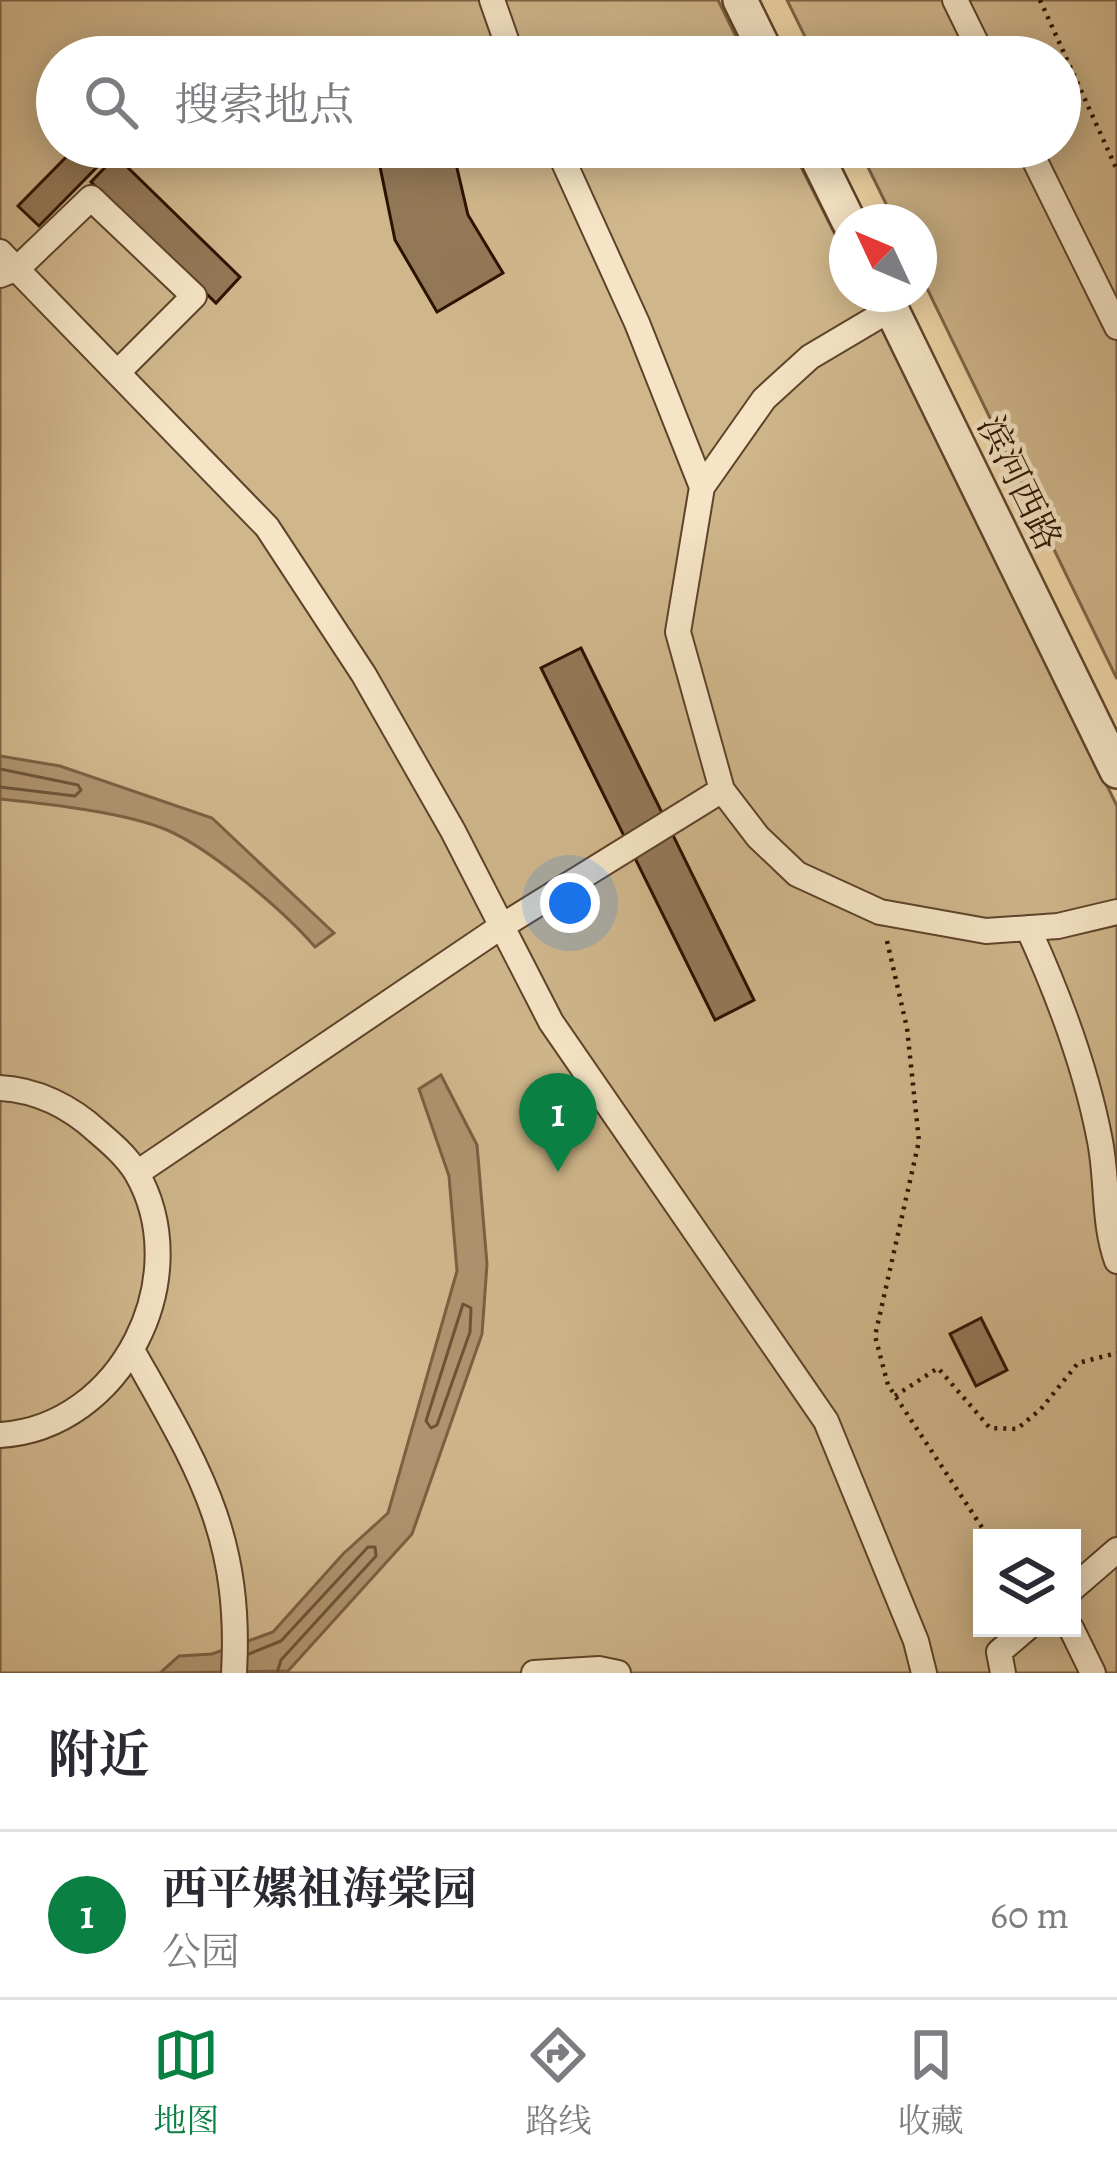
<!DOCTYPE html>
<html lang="zh">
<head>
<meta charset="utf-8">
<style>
	:root { --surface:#fff; --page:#f2f2f3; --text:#2b2b33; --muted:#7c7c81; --line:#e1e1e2; --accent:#0b8043 }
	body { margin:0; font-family:Alegreya,"Noto Serif SC",serif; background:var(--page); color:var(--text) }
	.controls { position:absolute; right:36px; bottom:36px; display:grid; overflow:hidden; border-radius:0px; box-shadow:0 6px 30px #0003 }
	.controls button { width:108px; height:108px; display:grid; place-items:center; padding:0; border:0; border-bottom:3px solid var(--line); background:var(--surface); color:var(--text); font:60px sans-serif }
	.compass { position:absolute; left:829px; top:204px; width:108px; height:108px; border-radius:50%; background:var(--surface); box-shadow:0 6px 30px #0003; rotate:314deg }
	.you { position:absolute; left:570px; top:903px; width:42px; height:42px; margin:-30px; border:9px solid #fff; border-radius:50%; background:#1a73e8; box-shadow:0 0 0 18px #1a73e833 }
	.badge { display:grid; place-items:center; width:78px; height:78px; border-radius:50%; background:var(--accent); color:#fff; font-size:39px; font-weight:700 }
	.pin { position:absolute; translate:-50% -99px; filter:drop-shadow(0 3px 6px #0008) }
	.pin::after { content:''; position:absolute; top:63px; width:42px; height:36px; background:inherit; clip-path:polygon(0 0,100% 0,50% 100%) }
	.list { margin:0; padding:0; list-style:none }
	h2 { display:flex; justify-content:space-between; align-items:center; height:156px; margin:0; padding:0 48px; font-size:51px }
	h2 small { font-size:39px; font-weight:400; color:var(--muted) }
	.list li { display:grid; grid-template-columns:78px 1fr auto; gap:36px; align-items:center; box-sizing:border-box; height:168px; padding:0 48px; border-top:3px solid var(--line) }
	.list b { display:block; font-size:45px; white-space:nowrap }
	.list p { margin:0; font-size:39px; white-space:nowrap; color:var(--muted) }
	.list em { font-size:39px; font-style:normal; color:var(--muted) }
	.icon { flex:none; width:66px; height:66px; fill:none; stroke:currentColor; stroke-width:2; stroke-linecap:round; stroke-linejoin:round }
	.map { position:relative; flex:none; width:1117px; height:1673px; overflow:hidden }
	.search { position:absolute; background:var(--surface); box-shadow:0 6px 30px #0003; left:36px; right:36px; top:36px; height:132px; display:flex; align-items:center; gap:30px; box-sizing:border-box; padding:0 42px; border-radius:66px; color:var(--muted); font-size:45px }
	.sheet { height:324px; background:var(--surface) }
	nav { display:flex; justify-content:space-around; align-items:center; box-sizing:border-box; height:168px; border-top:3px solid var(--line); background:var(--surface); font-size:33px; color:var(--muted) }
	nav a { display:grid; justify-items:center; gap:6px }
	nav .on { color:var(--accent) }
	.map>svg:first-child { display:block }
	.green { fill:#cfb68b; stroke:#7e6446; stroke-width:3; fill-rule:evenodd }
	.water { fill:#ae946e; stroke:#7b6042; stroke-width:3 }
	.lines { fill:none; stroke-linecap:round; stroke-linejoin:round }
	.shore { stroke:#6e5337; stroke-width:3 }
	.building { fill:#937857; stroke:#2e1200; stroke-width:3 }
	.minor-casing { stroke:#5e432a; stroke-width:28 }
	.tertiary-casing { stroke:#5e432a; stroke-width:38 }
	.path { stroke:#2e1200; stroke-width:4.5; stroke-dasharray:3 6; stroke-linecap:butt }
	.minor { stroke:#f5e5c6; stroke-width:24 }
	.tertiary { stroke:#f5e5c6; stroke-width:33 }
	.labels { text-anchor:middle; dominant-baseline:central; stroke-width:9; stroke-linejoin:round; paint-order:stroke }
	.street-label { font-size:36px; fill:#2e1200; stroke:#f5e5c6 }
</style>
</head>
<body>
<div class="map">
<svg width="1117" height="1673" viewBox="0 0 1117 1673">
	<rect width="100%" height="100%" fill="#f0d7a7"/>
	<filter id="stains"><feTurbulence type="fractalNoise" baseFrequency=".00167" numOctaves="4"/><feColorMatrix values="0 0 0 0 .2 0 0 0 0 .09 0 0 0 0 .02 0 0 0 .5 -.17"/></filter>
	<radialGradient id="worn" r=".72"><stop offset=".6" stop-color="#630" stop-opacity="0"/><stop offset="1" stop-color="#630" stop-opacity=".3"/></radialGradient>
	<path class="green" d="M0,0H718L746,57H57V147H791L847,258V294H865L1117,806V1673H0ZM982,1538H1072V1628H982Z
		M787,0H1117V679L919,272V222H895L858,147H1060V57H815Z"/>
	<path class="water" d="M0,756L60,766L212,818L334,933L315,947C284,911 211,849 167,830C125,812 47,804 0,799Z
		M441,1075L477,1145L487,1264L482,1334L412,1534L288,1671L160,1673L179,1656L212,1654L273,1632L343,1554L388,1513L457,1271L449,1176L419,1089Z"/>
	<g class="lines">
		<path class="shore" d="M0,769L78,785L81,790L75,796L0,787
			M463,1304L471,1308L470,1332L437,1425L431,1428L426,1421Z
			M249,1654L281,1641L368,1547H375L376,1556L281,1660L277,1673"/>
	</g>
	<path class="building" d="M76,147H83L100,164L39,226L18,206Z
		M376,147H452L468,215L503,273L437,312L395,240Z
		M116,156L240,277L216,303L91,182Z
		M581,648L754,1000L715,1020L541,668Z
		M981,1318L1007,1370L976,1386L950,1334Z"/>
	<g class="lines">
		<g class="minor-casing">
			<path id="minor" d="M492,0L512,57
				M955,0L983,57
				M557,147L637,323L702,487
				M1028,147L1117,327
				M0,252L267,527L364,675L453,831L551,1022L826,1421L916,1641L924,1673
				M0,275L18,268L91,198L194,296L118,372
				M891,309L810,357L764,399L702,487L678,632L722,790L758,837L797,874L880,912L986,931L1058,926L1117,912
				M1028,928C1059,996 1086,1067 1100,1141C1108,1181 1103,1222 1117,1261
				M0,1088C37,1090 71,1107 98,1132C112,1144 126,1156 136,1172C197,1276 122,1428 0,1435
				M137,1173L502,926L722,790
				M132,1350C197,1466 242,1533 234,1673
				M1072,1589L1117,1550
				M1071,1628L1093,1673
				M534,1673L599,1669L618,1673
				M1003,1673L999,1652L1027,1628"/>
		</g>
		<g class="tertiary-casing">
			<path id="tertiary" d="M740,0L768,57
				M812,147L849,222
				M884,294L1117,771"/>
		</g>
		<path class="path" d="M1040,0L1117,170
			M887,941L907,1028L919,1141L875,1336L888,1385L989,1538
			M895,1396L938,1368L990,1428L1017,1429L1041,1409L1078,1363L1117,1353"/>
		<use href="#minor" class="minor"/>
		<use href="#tertiary" class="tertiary"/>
	</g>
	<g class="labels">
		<g class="street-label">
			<text transform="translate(1020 483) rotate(64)">滨河西路</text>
		</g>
	</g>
	<rect width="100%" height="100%" filter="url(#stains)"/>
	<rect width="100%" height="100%" fill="url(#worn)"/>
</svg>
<div class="controls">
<button><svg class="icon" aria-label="layers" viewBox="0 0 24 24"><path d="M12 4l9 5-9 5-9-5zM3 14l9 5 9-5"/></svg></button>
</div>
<svg class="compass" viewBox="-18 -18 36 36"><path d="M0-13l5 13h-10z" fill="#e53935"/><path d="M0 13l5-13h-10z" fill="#7c7c81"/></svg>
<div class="you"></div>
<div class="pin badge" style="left:558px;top:1172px">1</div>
<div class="search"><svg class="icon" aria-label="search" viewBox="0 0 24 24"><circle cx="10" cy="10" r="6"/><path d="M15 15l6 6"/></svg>搜索地点</div>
</div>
<section class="sheet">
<h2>附近<small></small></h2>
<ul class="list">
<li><span class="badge">1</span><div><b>西平嫘祖海棠园</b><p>公园</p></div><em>60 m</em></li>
</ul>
</section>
<nav>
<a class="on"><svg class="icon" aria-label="map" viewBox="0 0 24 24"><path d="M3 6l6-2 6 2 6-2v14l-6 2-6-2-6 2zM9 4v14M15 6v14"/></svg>地图</a>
<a><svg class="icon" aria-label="directions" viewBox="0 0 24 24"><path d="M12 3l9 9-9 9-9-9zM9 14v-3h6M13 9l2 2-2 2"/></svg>路线</a>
<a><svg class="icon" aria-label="saved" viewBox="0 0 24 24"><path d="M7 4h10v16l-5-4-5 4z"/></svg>收藏</a>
</nav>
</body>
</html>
